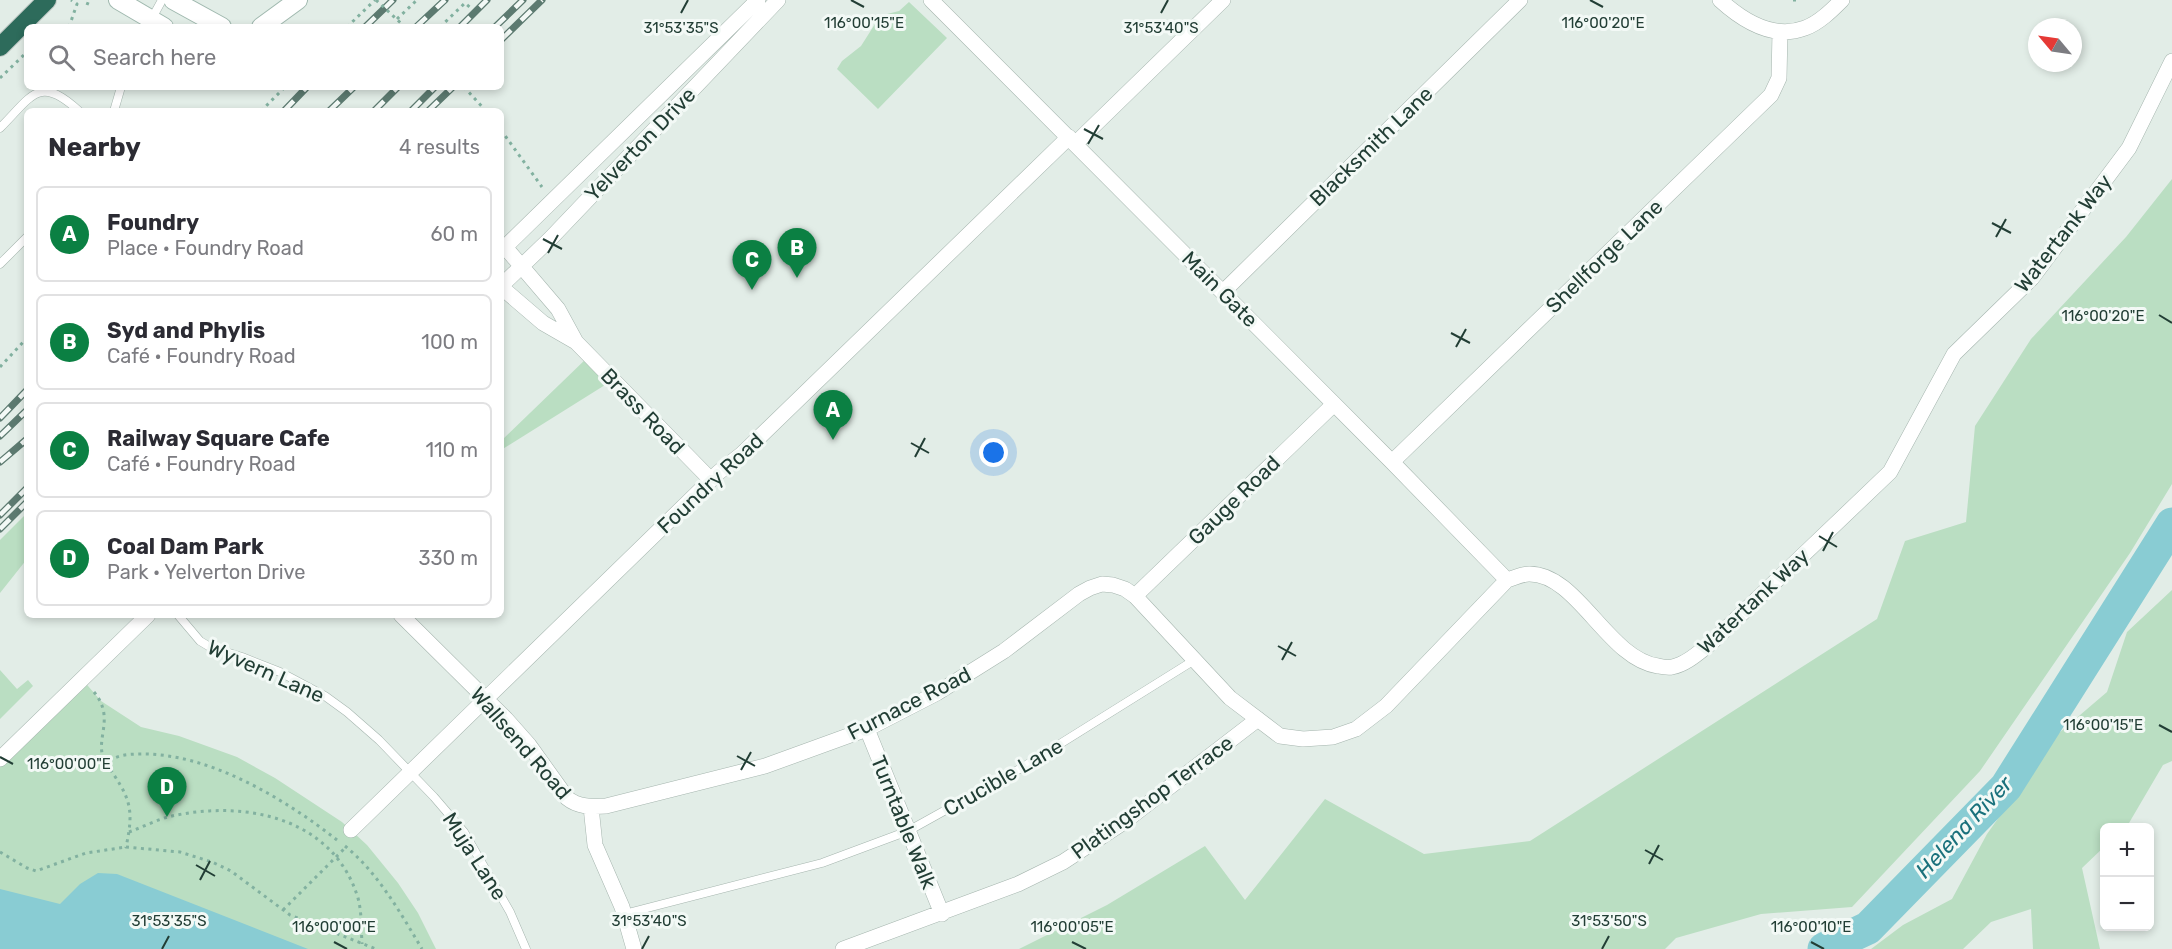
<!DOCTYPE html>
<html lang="en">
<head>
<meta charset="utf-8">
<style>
	:root { --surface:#fff; --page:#f2f2f3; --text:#2b2b33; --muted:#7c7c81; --line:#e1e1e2; --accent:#0b8043 }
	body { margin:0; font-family:Rubik,sans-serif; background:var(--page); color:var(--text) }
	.controls { position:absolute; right:18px; bottom:18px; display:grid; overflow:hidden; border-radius:9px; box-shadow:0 3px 9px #0003 }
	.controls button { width:54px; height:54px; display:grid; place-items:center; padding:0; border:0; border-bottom:2px solid var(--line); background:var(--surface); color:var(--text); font:30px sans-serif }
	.compass { position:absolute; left:2028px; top:18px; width:54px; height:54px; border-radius:50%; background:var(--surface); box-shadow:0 3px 9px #0003; rotate:299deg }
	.you { position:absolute; left:994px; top:453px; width:21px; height:21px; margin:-15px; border:4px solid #fff; border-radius:50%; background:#1a73e8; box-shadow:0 0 0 9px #1a73e833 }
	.badge { display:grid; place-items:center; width:39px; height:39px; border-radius:50%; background:var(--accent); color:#fff; font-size:20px; font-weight:700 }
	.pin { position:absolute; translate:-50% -50px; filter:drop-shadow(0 2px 3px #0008) }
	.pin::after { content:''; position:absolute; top:32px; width:21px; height:18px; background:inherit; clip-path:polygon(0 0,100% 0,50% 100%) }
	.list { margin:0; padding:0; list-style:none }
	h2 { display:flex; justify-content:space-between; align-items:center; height:78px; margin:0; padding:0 24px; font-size:26px }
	h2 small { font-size:20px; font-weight:400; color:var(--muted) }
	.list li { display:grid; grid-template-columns:39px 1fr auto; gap:18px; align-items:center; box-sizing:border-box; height:96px; margin:0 12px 12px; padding:0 12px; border:2px solid var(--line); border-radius:9px }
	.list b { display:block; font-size:22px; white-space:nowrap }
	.list p { margin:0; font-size:20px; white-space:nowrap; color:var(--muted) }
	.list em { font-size:20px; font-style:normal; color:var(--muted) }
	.icon { flex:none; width:33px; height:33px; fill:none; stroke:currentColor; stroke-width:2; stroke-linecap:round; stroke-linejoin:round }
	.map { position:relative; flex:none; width:2172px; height:949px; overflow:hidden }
	.search { position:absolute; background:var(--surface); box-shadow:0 3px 9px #0003; left:24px; top:24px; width:480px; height:66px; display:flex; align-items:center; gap:15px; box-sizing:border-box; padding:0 21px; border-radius:9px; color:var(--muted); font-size:22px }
	.panel { position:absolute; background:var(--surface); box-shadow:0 3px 9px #0003; left:24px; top:108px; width:480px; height:510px; border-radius:9px }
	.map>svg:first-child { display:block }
	.green { fill:#badec2 }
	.water { fill:#89ccd3 }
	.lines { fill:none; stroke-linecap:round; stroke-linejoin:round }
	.river { stroke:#89ccd3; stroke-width:33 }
	.lane-casing { stroke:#a5b5ae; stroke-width:9 }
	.street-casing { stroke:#a5b5ae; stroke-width:16 }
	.secondary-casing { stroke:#a0b9af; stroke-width:20 }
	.highway-casing { stroke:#c1c9c6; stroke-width:20 }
	.path { stroke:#82b1a0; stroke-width:3; stroke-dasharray:3 4.5; stroke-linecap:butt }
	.lane { stroke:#fff; stroke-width:8 }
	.street { stroke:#fff; stroke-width:15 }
	.secondary { stroke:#fff; stroke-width:18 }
	.highway { stroke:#2d6b5b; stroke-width:18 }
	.rail-casing { stroke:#5c7a70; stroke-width:7 }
	.rail { stroke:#f3f9f6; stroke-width:4.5; stroke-dasharray:14; stroke-linecap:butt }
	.path-bridge { stroke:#82b1a0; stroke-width:3; stroke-dasharray:3 4.5; stroke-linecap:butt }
	.ticks { fill:none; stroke:#223e35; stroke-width:2 }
	.labels { text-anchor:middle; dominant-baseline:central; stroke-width:6; stroke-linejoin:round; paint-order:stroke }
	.street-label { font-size:21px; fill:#223e35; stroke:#f3f9f6 }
	.water-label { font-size:22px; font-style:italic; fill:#1a717c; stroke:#f3f9f6 }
	.ticks-label { font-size:15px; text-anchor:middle; fill:#223e35; stroke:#f3f9f6; stroke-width:6; stroke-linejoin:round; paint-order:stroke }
</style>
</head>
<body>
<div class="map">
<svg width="2172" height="949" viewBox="0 0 2172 949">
	<rect width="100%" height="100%" fill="#e2ede7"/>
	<path class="green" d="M909,2L947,38L878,109L837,69L842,61L861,46L875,24L887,14L899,11Z
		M2172,179V484L2130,553L1980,771L1852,907L1761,914L1676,938L1665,949H1019L1107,905L1205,846L1245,900L1325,799L1424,854L1530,841L1877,619L1905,541L1966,522L1975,426L2031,339L2126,237Z
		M589,356L613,380L501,450V441Z
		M27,513V559L0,593V540Z
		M2172,590V761L2163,765L2129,823L2125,827L2104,828V847L2082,868L2100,949H2033L2031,909L1991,922L1963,949H1871L1903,925L1952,899L1987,834L2059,733L2107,692L2127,632Z
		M0,670L17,689L28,680L33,686L0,719Z
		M82,679L101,701L141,727L179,736L237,757L275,778L342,822L367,845L398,883L418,913L436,949H0V759Z"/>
	<path class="water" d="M98,873L117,874L308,949H0V889L60,904L80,884Z"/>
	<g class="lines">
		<path class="river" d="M1824,949L1868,928L2006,787L2172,524"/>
		<g class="lane-casing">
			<path id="lane" d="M151,20L162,0
				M114,111L121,87
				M0,128C32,96 39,74 79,111
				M0,264L27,237
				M178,615L200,641L210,647L242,657L280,672L325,696L347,712L379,740L434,797L464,832L510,912L526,949
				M624,914L822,863L908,831L1023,767L1196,659"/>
		</g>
		<g class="street-casing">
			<path id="street" d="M931,0L1392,462L1507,580
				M1720,0C1743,21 1773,40 1805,28C1819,23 1832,10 1842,0
				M1075,144L1223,0
				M505,247L558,309L576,342
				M501,251L758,0
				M501,286L551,238L778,0
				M501,287L543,323L576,342L711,480
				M1223,292L1520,0
				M1392,462L1771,95L1779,78L1780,32
				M1135,596L1334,404
				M401,615L506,719L529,745L567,798C578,807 591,807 606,806L765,766L867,729L937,693L1004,651L1079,594L1090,588L1102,584L1113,585L1125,589L1135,596L1230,698L1280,736L1303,739L1333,737L1356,729L1386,706L1507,580C1514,578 1522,574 1529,574C1577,573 1608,659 1658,666C1663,667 1668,668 1672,667C1687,664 1699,652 1711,643L1890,472L1954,354L2032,278L2129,148L2172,61
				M867,729L942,914
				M0,759L148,615
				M591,807L595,845L622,907L634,949
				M351,830L719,472L742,454L1069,137
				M843,949L1018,884L1063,862L1124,822L1258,719"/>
		</g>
		<g class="secondary-casing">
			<path id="secondary" d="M118,0L164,27
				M173,0L222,27
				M261,27L298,0"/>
		</g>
		<g class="highway-casing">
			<path id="highway" d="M0,47L47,0"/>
		</g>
		<path class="path" d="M1793,0H1796
			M87,5L89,0
			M397,19L417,0
			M69,27L77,4L71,0
			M347,27L375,0
			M440,27L465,3L472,9
			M0,78L27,52
			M464,87L486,111
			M261,111L285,87
			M501,130L542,187
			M0,367L27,338
			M94,692C117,720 92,741 106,763
			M129,832C143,827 158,819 172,816C245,800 333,817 358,898C362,913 361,929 362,944
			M337,840C285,799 209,753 141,754C128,754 116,755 106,763C129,797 135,806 126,847L180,852L212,862L231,871L290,915L376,949
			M345,846C378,873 400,912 422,949
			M0,852L27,868L36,871L86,853L126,847
			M283,910L346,847"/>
		<use href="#lane" class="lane"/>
		<use href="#street" class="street"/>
		<use href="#secondary" class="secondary"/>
		<use href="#highway" class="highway"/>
		<g class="rail-casing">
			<path id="rail" d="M365,27L393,0
				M416,27L445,0
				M460,27L487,0
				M495,27L523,0
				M501,40L542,0
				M284,111L307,87
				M329,111L354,87
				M374,111L398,87
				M411,111L435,87
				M428,111L453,87
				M0,418L27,390
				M0,436L27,410
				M0,462L27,439
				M0,515L27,488
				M0,529L27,502"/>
		</g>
		<use href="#rail" class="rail"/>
		<path class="path-bridge" d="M376,0L405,27"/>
	</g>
	<path class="ticks" d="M851,0L864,7M1590,0L1603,7M681,13L688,0M1161,13L1168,0M1084,129L1103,139M1088,144L1099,125M1992,223L2011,233M1996,237L2006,219M543,239L562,249M548,253L558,235M2159,315L2172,323M1451,333L1470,343M1456,347L1466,329M911,443L929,453M915,457L925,438M1819,536L1837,547M1823,551L1833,532M1278,646L1296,656M1282,660L1292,642M2159,725L2172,732M737,756L755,766M0,757L13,764M741,770L751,752M1645,850L1663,860M1649,864L1659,845M196,865L215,876M200,880L210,861M334,942L347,949M1072,942L1086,949M1811,942L1824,949M162,949L169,936M642,949L649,936M1602,949L1609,936"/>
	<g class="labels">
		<g class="street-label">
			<text transform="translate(640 144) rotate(-46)">Yelverton Drive</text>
			<text transform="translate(1371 146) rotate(-44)">Blacksmith Lane</text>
			<text transform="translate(2063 233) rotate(-52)">Watertank Way</text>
			<text transform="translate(1604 256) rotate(-44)">Shellforge Lane</text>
			<text transform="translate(1220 289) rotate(45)">Main Gate</text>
			<text transform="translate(643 411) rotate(46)">Brass Road</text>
			<text transform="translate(710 483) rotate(-43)">Foundry Road</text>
			<text transform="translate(1234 500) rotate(-44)">Gauge Road</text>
			<text transform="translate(1753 601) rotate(-43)">Watertank Way</text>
			<text transform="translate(266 671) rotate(24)">Wyvern Lane</text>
			<text transform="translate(909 703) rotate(-27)">Furnace Road</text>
			<text transform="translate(521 743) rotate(49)">Wallsend Road</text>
			<text transform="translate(1003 777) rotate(-30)">Crucible Lane</text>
			<text transform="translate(1152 797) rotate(-36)">Platingshop Terrace</text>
			<text transform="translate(904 822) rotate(68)">Turntable Walk</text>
			<text transform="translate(475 856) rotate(57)">Muja Lane</text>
		</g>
		<g class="water-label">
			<text transform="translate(1964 827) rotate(-47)">Helena River</text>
		</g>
	</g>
	<g class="ticks-label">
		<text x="864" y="28">116°00'15"E</text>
		<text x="1603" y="28">116°00'20"E</text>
		<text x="681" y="33">31°53'35"S</text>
		<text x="1161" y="33">31°53'40"S</text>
		<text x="2103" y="321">116°00'20"E</text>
		<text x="2103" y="730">116°00'15"E</text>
		<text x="69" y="769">116°00'00"E</text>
		<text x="169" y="926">31°53'35"S</text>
		<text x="649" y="926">31°53'40"S</text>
		<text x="1609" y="926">31°53'50"S</text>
		<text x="334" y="932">116°00'00"E</text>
		<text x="1072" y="932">116°00'05"E</text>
		<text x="1811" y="932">116°00'10"E</text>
	</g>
</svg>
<div class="controls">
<button>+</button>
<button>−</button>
</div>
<svg class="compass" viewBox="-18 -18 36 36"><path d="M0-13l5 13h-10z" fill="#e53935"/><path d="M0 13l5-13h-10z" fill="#7c7c81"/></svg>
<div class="you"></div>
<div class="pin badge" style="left:833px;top:440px">A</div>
<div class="pin badge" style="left:797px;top:278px">B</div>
<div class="pin badge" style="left:752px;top:290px">C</div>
<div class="pin badge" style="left:167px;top:817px">D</div>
<div class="search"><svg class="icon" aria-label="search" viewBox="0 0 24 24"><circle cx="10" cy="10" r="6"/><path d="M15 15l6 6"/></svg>Search here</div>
<section class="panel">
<h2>Nearby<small>4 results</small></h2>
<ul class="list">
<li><span class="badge">A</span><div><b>Foundry</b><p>Place · Foundry Road</p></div><em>60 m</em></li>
<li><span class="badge">B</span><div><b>Syd and Phylis</b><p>Café · Foundry Road</p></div><em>100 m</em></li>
<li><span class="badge">C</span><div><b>Railway Square Cafe</b><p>Café · Foundry Road</p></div><em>110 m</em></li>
<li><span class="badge">D</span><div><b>Coal Dam Park</b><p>Park · Yelverton Drive</p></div><em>330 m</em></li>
</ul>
</section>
</div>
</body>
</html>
